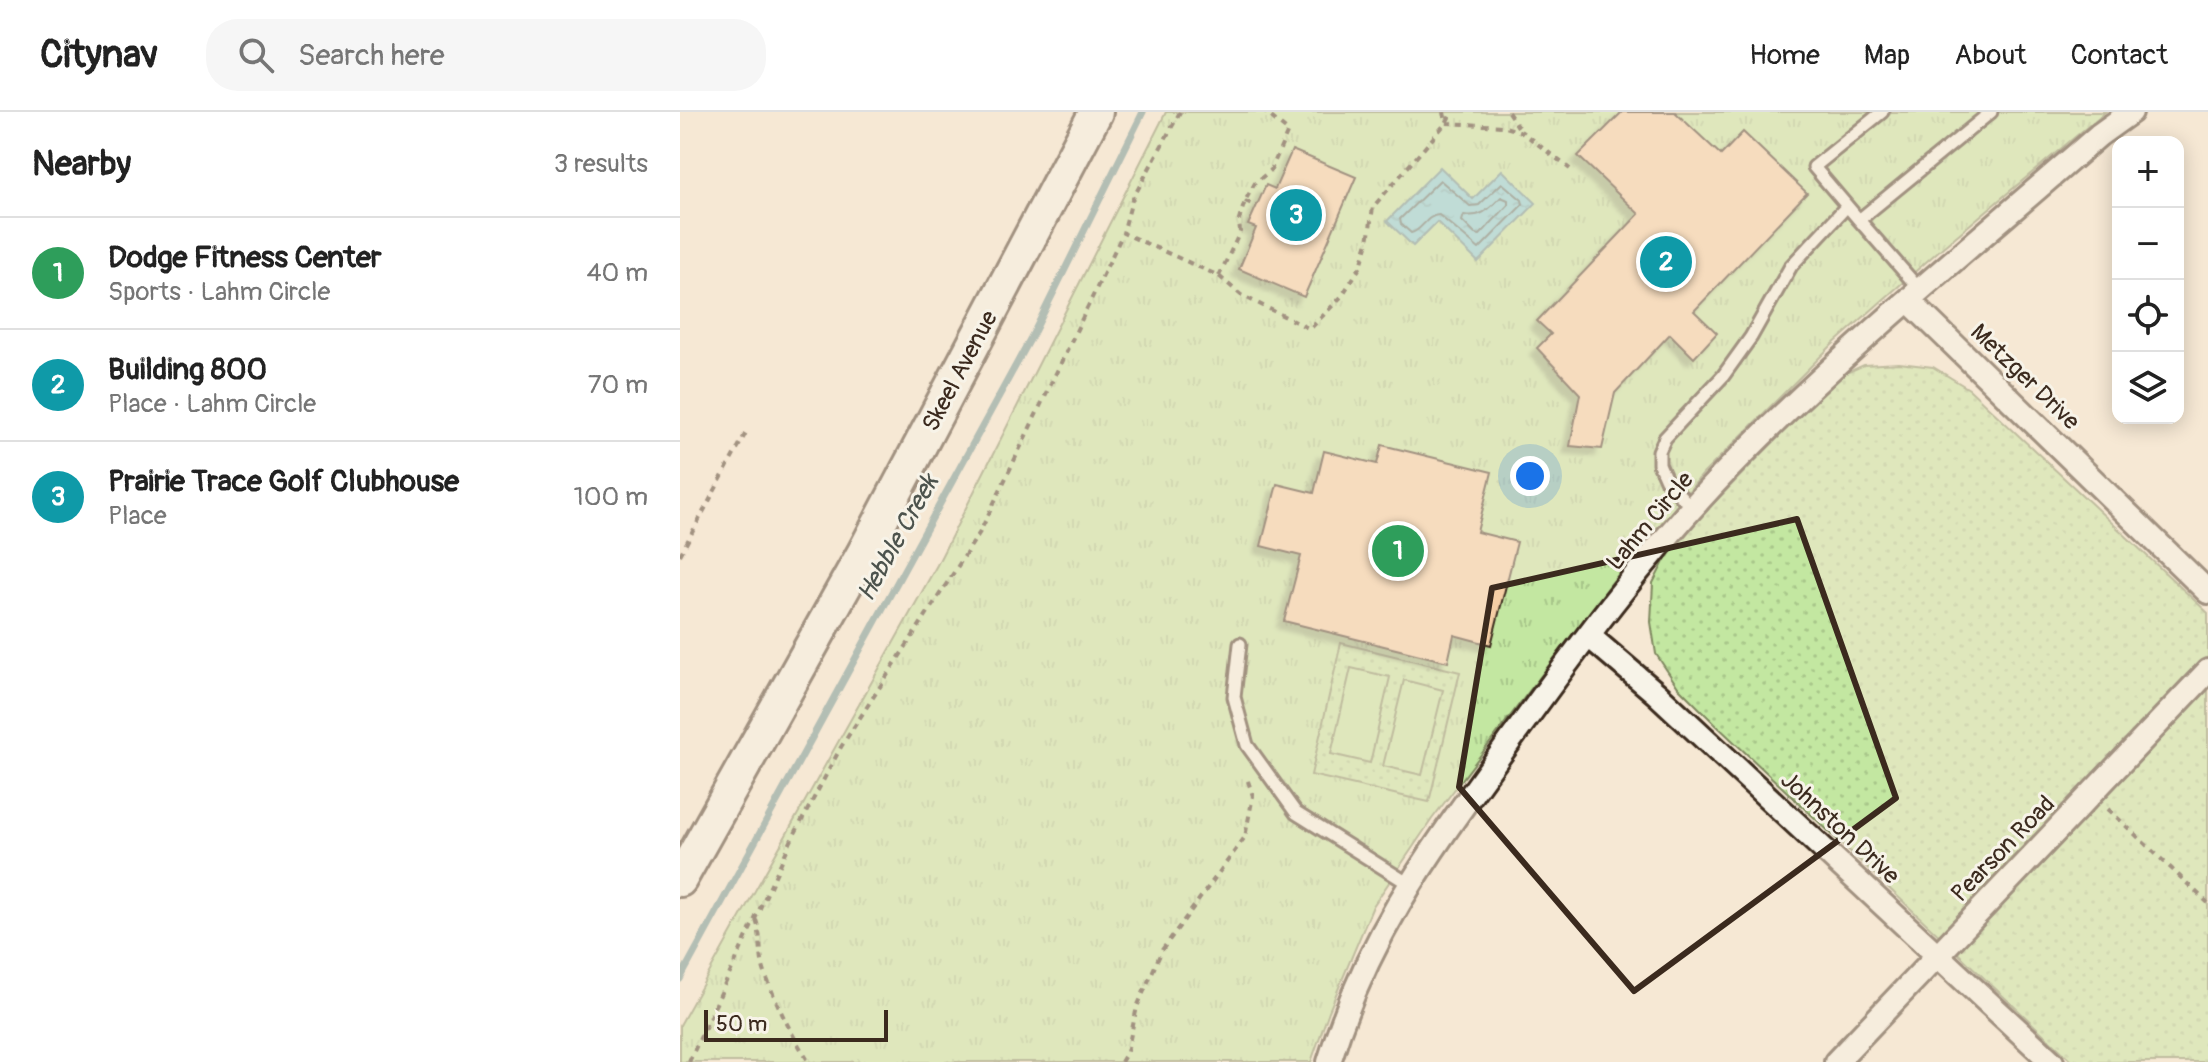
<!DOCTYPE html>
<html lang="en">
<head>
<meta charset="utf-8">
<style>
	:root { --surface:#fff; --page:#f6f6f6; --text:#222; --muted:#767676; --line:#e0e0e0; --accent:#0b8043 }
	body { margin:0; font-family:Pangolin,sans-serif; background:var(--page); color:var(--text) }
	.controls { position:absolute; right:24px; top:24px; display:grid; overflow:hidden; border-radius:16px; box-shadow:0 4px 20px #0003 }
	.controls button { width:72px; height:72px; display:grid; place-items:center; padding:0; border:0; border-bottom:2px solid var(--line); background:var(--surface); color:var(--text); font:40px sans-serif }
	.scale { position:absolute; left:24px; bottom:20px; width:184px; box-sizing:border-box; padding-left:8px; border:4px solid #3b2a1e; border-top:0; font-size:22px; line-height:28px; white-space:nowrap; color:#3b2a1e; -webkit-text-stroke:6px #f7f3e8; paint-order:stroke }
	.you { position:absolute; left:850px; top:364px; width:28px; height:28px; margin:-20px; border:6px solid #fff; border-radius:50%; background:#1a73e8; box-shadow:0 0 0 12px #1a73e833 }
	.badge { display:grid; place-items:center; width:52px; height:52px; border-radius:50%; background:var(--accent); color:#fff; font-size:26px; font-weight:700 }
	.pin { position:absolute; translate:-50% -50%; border:4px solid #fff; box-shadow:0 2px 8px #0006 }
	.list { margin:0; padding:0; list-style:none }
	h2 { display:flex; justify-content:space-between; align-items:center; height:104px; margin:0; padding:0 32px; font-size:34px }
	h2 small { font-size:26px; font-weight:400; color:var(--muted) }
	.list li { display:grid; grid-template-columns:52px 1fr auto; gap:24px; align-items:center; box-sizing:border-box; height:112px; padding:0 32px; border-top:2px solid var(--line) }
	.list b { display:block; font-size:30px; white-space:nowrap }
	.list p { margin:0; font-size:26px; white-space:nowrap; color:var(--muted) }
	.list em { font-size:26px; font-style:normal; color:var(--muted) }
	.icon { flex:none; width:44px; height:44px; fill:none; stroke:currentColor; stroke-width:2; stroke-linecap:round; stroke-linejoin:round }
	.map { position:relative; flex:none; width:1528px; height:950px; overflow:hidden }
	header { display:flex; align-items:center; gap:48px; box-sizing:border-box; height:112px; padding:0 40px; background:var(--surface); border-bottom:2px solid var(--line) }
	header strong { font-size:38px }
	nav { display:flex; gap:44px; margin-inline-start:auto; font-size:28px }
	.search { width:560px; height:72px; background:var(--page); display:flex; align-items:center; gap:20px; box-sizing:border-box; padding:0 28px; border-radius:32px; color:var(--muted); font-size:30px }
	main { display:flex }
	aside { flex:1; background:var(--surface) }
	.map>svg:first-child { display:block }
	.grass { fill:url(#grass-tufts); stroke:#7f8860; stroke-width:2 }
	.park { fill:url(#park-dots); stroke:#7f8860; stroke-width:2 }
	.garden { fill:#c3e7a1; stroke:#7f8860; stroke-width:2 }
	.water { fill:url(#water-ripples); stroke:#638c8e; stroke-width:2 }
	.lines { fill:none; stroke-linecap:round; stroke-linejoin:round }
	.shore { stroke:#566c69; stroke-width:2 }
	.stream { stroke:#638c8e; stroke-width:7 }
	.building { fill:#f5cea5; stroke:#3b2a1e; stroke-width:2; filter:url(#shadow) }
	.lane-casing { stroke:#3b2a1e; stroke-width:17 }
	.street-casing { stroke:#3b2a1e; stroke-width:28 }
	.secondary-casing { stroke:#3b2a1e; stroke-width:38 }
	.path { stroke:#3b2a1e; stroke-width:4; stroke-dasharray:6 6; stroke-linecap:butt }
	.lane { stroke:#f7f3e8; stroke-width:11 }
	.street { stroke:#f7f3e8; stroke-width:22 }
	.secondary { stroke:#f7f3e8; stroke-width:32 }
	.marked { fill:none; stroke:#3b2a1e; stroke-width:6; stroke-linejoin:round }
	.labels { text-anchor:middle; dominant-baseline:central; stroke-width:6; stroke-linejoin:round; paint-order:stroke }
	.street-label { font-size:24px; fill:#3b2a1e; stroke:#f7f3e8 }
	.water-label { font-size:26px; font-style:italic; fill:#4c534d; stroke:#f7f3e8 }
</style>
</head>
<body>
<header>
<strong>Citynav</strong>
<div class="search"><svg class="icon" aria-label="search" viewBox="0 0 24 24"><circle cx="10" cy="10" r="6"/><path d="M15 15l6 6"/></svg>Search here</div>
<nav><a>Home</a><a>Map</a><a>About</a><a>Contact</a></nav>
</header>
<main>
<aside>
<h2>Nearby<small>3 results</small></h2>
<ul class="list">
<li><span class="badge" style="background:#2e9e5b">1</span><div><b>Dodge Fitness Center</b><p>Sports · Lahm Circle</p></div><em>40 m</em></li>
<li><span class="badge" style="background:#0f9aa8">2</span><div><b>Building 800</b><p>Place · Lahm Circle</p></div><em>70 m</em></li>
<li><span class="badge" style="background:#0f9aa8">3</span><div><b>Prairie Trace Golf Clubhouse</b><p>Place</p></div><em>100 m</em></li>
</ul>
</aside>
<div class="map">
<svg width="1528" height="950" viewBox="0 0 1528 950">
	<defs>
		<pattern id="grass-tufts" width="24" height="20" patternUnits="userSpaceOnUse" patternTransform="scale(2)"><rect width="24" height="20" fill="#c3e7a1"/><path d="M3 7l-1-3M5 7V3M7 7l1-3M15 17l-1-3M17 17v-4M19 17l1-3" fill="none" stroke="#a8c68a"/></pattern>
		<pattern id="park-dots" width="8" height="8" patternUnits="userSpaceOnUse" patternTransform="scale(2)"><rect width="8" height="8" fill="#c3e7a1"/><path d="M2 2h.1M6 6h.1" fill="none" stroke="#a8c68a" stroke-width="1.8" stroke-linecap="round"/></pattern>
		<pattern id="water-ripples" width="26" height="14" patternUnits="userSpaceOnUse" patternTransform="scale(2)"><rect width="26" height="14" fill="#7eced9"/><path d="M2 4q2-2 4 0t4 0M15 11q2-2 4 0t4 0" fill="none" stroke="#6eb1ba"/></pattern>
		<filter id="shadow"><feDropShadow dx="-7" dy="7" stdDeviation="2" flood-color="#0004"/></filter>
	</defs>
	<rect width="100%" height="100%" fill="#f6e8d4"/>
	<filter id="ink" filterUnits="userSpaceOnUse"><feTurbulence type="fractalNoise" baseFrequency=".0125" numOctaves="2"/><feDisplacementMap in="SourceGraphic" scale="16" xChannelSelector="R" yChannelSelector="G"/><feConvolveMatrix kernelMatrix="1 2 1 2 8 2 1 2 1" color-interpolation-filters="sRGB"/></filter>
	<g filter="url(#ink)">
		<path class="grass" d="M486,0H1425L1263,135L1152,233L1023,362L933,469L752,707L693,794L649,899L631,950H0V913L257,453Z"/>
		<path class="park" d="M1219,251L1253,255L1289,277L1528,501V950H1393L1035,612L998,575L976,542L971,510L973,471L992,434L1157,265L1184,253Z
			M661,531L780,560L749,690L631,663Z"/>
		<path class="garden" d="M671,556L710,565L690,651L651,642Z
			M724,568L763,578L742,663L703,654Z"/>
		<path class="water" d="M760,55L793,87L822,58L856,91L798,150L757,110L733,134L707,109Z"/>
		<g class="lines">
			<path class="shore" d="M760,68L790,94L799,93L822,71L842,88L843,92L799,137L759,103C746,103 742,119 731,121L721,112L720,107Z
				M821,85L828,88V93L800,123L795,122L782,109L784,103C802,106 809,97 821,85Z"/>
			<path class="stream" d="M0,867L354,220L463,0"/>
		</g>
		<path class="building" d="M942,0H995L1041,43L1063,20L1127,81L1014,199L1037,221L1014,246L990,222L935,281L922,337L890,334L900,282L857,236L871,222L857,209L959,102L898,44Z
			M612,38L676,65L624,185L559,157L576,116L568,113L586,73L595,77Z
			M702,333L812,360L797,420L837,430L811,533L774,523L768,550L604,509L621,444L581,434L597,372L634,381L644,339L697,352Z"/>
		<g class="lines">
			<g class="lane-casing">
				<path id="lane" d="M1179,108L1134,55L1202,0
					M1241,179L1179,108L1311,0
					M1013,397L986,368L979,352V339L985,326L1043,264L1071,225L1111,154L1167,94
					M560,532L554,585L567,633L616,701L729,772"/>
			</g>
			<g class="street-casing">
				<path id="street" d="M1229,189L1528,480
					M909,524L977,582L1372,950
					M649,950C686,828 744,748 817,647C892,543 969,437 1059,346C1172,231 1298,129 1419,23L1451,0
					M1156,950L1528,559"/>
			</g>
			<g class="secondary-casing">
				<path id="secondary" d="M0,768L184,440L416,0"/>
			</g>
			<path class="path" d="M500,0L452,88L443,121L539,164L561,183L630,217L661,185L681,154L688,130L693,95L766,11L772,0
				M764,0L766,11L822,14L842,20L890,57
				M828,0L840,18
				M565,89L577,94
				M539,164L560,120L559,108L565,89L575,71L591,58L608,19L585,0
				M0,443L68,317
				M1428,697L1528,791
				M76,808C82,825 79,841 84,858C95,890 111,922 129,950
				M9,950L111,729L161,635L300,420L443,121
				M441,950L447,940L457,895L482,838L565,725L573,684L567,666"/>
			<use href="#lane" class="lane"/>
			<use href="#street" class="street"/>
			<use href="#secondary" class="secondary"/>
		</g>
	</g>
	<path d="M0 0H1528V950H0ZM1117,407L1216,686L954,879L779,675L812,476Z" fill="#f6e8d4" fill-opacity=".55" fill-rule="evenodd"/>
	<path class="marked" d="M1117,407L1216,686L954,879L779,675L812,476Z"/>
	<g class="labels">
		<g class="street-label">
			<text transform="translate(280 259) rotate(-62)">Skeel Avenue</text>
			<text transform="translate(1345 265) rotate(44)">Metzger Drive</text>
			<text transform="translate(970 409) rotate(-50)">Lahm Circle</text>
			<text transform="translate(1160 716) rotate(43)">Johnston Drive</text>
			<text transform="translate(1323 737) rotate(-46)">Pearson Road</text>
		</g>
		<g class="water-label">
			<text transform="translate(218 426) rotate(-61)">Hebble Creek</text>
		</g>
	</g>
</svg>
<div class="controls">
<button>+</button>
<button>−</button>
<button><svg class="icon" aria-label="locate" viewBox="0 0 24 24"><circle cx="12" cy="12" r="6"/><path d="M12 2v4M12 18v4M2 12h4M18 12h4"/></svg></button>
<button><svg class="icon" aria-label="layers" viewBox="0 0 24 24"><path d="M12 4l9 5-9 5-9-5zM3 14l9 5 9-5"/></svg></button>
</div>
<div class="scale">50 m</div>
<div class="you"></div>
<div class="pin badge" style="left:718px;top:439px;background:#2e9e5b">1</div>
<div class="pin badge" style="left:986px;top:150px;background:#0f9aa8">2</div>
<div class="pin badge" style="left:616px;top:103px;background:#0f9aa8">3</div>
</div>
</main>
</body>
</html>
